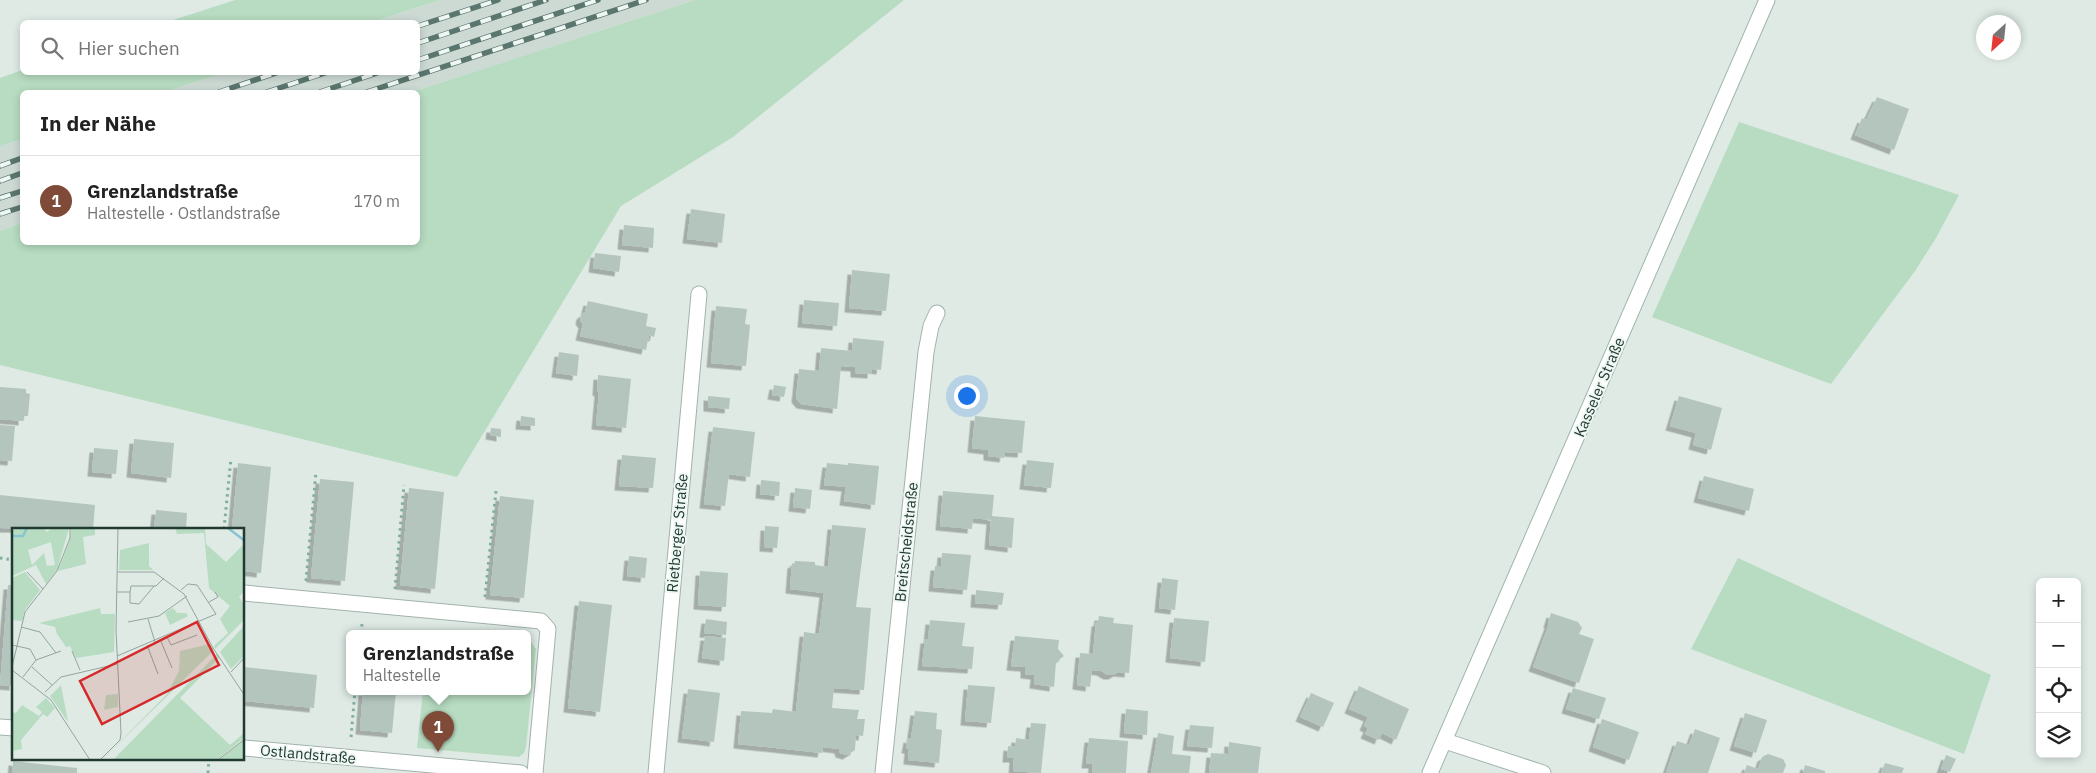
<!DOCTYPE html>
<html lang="de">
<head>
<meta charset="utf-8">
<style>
	:root { --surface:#fff; --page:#f2f2f2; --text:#222; --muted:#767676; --line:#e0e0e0; --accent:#804a38 }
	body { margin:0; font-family:"IBM Plex Sans",sans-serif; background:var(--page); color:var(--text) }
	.controls { position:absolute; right:15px; bottom:15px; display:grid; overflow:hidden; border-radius:8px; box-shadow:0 2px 8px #0003 }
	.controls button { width:45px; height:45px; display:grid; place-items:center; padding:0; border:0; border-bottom:1px solid var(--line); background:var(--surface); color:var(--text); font:25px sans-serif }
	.compass { position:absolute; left:1976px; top:15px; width:45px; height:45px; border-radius:50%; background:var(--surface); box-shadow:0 2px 8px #0003; rotate:207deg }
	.you { position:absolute; left:966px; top:395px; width:18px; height:18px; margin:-12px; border:4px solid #fff; border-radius:50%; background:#1a73e8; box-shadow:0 0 0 8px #1a73e833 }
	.badge { display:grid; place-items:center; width:32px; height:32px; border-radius:50%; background:var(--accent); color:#fff; font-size:16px; font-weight:700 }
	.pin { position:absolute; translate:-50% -41px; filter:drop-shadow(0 1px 2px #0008) }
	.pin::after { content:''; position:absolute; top:26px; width:18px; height:15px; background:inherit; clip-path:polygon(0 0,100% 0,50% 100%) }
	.popup { position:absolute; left:346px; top:630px; width:185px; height:65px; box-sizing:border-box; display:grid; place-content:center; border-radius:8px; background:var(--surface); filter:drop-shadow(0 1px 4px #0005); font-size:16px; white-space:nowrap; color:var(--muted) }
	.popup b { font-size:19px; color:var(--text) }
	.popup::after { content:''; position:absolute; left:50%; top:100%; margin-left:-10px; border:10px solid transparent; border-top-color:var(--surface) }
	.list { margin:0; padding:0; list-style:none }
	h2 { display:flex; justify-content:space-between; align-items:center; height:65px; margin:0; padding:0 20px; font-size:21px }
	h2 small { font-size:16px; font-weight:400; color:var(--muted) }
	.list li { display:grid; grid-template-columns:32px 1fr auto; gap:15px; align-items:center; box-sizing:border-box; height:90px; padding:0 20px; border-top:1px solid var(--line) }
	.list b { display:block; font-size:19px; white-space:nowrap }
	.list p { margin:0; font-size:16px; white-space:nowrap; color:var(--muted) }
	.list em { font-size:16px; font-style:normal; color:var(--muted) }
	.icon { flex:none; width:28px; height:28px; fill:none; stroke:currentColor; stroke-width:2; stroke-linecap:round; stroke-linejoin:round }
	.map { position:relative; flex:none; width:2096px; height:773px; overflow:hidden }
	.search { position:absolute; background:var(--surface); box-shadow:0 2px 8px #0003; left:20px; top:20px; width:400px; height:55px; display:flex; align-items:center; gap:12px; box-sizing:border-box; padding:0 18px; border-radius:8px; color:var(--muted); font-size:19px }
	.panel { position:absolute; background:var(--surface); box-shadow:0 2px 8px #0003; left:20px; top:90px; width:400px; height:155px; border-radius:8px }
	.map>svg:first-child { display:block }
	.built { fill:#cddad4 }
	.green { fill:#b7dcc1 }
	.building { fill:#b4c5be; filter:url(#shadow) }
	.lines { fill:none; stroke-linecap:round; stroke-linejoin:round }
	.street-casing { stroke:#a2b2ac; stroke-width:17 }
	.secondary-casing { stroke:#9eb6ae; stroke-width:17 }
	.path { stroke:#7faea0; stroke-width:3; stroke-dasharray:2.5 4; stroke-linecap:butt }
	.street { stroke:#fff; stroke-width:15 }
	.secondary { stroke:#fff; stroke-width:15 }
	.rail-casing { stroke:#5a766f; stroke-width:5.5 }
	.rail { stroke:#eff7f3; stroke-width:4; stroke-dasharray:11; stroke-linecap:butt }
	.labels { text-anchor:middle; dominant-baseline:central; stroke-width:4; stroke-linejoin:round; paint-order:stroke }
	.street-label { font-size:15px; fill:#203a33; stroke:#eff7f3 }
	.inset-river { fill:none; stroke:#86c5d1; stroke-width:2.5 }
	.inset-road { fill:none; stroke:#93a49e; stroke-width:1 }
	.view { fill:#d62828; fill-opacity:0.15; stroke:#d62828; stroke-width:2.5 }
	.inset-edge { fill:none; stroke:#203a33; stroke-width:2.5 }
</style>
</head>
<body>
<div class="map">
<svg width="2096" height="773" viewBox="0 0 2096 773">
	<defs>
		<filter id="shadow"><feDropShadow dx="-4.5" dy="4.5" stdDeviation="0" flood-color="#0004"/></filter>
	</defs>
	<rect width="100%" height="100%" fill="#dfeae5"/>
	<path class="built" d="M440,0H695L412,92H164L223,73L418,72V22H372Z
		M22,139V223L0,231V146Z"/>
	<path class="green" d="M235,0H440L372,22H167Z
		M695,0H904L733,137L621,206L457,477L0,365V231L22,223V242H418V92H412Z
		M22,70V72L223,73L164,92H22V139L0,146V78Z
		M1739,122L1959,195L1936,238L1915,271L1831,384L1652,317Z
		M1738,558L1991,675L1964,754L1691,649Z
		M527,639L531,642L536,649L526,747L524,753L519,757L417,748L423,691H527Z"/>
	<path class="building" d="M1877,97L1909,109L1894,150L1855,135L1862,118L1866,120Z
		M691,209L725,214L722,243L687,239Z
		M624,225L654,228L653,248L622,245Z
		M595,253L621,256L619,272L593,268Z
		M852,270L890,274L886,311L849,308Z
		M804,300L839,303L837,326L802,323Z
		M588,301L648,314L646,326L656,328L654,337L649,335L646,350L580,336L583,324L580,320L581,315L585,312Z
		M716,306L747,309L745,324L750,325L746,366L711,363Z
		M853,338L884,341L881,370L872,369V374L855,373V367L841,366L837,409L801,404L796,398L799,369L819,371L821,348L852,351Z
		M559,352L579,355L577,376L556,373Z
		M598,375L631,379L626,428L596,425L599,392L597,391Z
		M774,385L786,387L784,397L772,395Z
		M0,387L26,389V393L30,394L28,416H23V421L0,419Z
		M708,396L730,398L729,409L708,407Z
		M1679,396L1722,408L1711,450L1693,445L1696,433L1670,426Z
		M521,416L535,418V426L520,425Z
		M975,416L1025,421L1022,453L1005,452L1004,458L988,456V450L972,448Z
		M0,425L15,426L12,461L0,460Z
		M713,427L755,432L750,477L729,474L725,506L704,504Z
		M491,428L501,429V437L490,435Z
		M134,439L174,443L171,478L131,473Z
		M94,448L118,450L116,474L92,472Z
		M622,455L656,458L653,488L619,486Z
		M1027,460L1054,463L1051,488L1024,485Z
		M238,463L271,467L261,573L244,571V529H232Z
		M827,463L848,465V463L879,466L875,505L844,501L846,487L824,485Z
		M1704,476L1754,489L1749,511L1698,498Z
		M320,479L354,482L345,581L311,578Z
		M761,480L780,482L779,496L760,494Z
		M409,488L444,492L435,589L400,585Z
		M795,488L812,490L810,509L793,507Z
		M943,491L994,495L992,516L1014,518L1012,548L989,545L991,520L973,518L972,529L940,526Z
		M0,495L95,505L93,529L0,528Z
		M500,496L534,500L524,598L490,595Z
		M156,510L187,513L186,529H154Z
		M832,525L866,528L856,607L871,608L864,690L834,688L832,708L859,710L857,719H865L863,736L856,735L855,750L847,755L840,753L839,749L823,747L822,753L738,744L741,711L772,713L773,709L796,712L804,632L819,634L824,593L790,589L792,563L794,564L795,561L815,562V565L828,567Z
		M765,526L779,527L777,548L764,547Z
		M942,553L971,555L967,590L933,587L935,566H941Z
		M629,556L647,558L645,578L627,576Z
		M700,571L728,573L726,607L698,605Z
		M1162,578L1178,580L1175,610L1159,608Z
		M8,585H14V686L0,685Z
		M976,590L1004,593L1002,605L975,603Z
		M579,601L612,605L600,712L568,708Z
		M1551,613L1578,622L1582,628L1579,634L1594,639L1579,683L1533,667L1549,624L1548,623Z
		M1099,616L1114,618L1113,623L1133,625L1129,673L1118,672L1113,675H1108L1101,671L1092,670L1090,687L1077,685L1080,653L1093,654L1096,622H1098Z
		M1174,618L1209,621L1205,662L1170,658Z
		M706,619L727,622L726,635L704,633Z
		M930,620L965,623L962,646L974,647L972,669L922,666L925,639H928Z
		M705,636L726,638L724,661L702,658Z
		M1015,636L1059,640L1058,649L1064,656L1056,662L1054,687L1034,684L1035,675L1025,674V667L1011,666Z
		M244,667L317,675L314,708L244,701Z
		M968,685L995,687L991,723L965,721Z
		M1359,686L1409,709L1396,740L1382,733L1379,740L1365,734L1368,728L1364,726L1368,717L1349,709Z
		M1573,688L1606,698L1599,719L1566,709Z
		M688,689L720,693L714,742L682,738Z
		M363,691H396L392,733L360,730Z
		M1311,693L1334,703L1323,727L1300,717Z
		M1126,709L1148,711L1147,735L1124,733Z
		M915,711L937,713L936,729L942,730L939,763L908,760L909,749H906L908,738L911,739Z
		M1745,713L1767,720L1756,753L1734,746Z
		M1602,719L1639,732L1629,760L1593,747Z
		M1031,723L1046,724L1041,773L1013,771L1014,758H1007L1008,746L1015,747L1016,738L1029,740Z
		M1190,725L1214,727L1212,748L1187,746Z
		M1695,729L1720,738L1708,773H1666L1677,741L1689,745Z
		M1158,733L1174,736L1172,754L1191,756L1189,773H1151Z
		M1089,738L1128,741L1126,773H1092L1093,764H1086Z
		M1229,742L1261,747L1258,773H1209L1211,753L1228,754Z
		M1768,754L1783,759L1786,765L1783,773H1744L1747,765L1758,769L1762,757Z
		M1946,755L1956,759L1950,772L1941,769Z
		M13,761L77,768V773H12Z
		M1885,763L1904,768L1902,773H1881Z
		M1805,765L1825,771V773H1803Z"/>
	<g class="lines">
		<g class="street-casing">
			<path id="street" d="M244,593L541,621L548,629L535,773
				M0,727L14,728
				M1445,741L1543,773
				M244,748L521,773
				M656,773L699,294
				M883,773L926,352L931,326L937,313"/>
		</g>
		<g class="secondary-casing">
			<path id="secondary" d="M1430,773L1767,0"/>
		</g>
		<path class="path" d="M224,529L231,458
			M0,558L14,560
			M306,581L316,472
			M395,589L404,485
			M485,597L496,491
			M361,633L362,624
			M351,737L355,691
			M208,773L209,759"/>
		<use href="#street" class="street"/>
		<use href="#secondary" class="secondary"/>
		<g class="rail-casing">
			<path id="rail" d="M418,26L498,0
				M418,43L546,0
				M418,60L598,0
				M219,92L279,72
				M267,92L328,72
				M320,92L380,72
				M367,92L646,0
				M0,166L22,158
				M0,181L22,173
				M0,198L22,191
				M0,214L22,207"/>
		</g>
		<use href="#rail" class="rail"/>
	</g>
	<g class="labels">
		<g class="street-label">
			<text transform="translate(1599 387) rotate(-67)">Kasseler Straße</text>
			<text transform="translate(677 533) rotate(-85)">Rietberger Straße</text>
			<text transform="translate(906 542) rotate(-84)">Breitscheidstraße</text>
			<text transform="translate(308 754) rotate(5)">Ostlandstraße</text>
		</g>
	</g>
	<g transform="translate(12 528)">
		<rect width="232" height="232" fill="#dfeae5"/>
		<path d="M4,0H32L35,4L40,0H57L45,42L34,56L24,37L0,48V3ZM39,14L43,37L35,38L32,25L20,37L16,22ZM59,0H83V7L71,9L74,36L46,43L58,11ZM163,0H193L194,16L214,34L232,16V63L227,69L232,76V92L203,121L202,118L216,105L208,91L218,78L197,60L192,5L165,6ZM137,15V38L141,42H107L108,22ZM13,44L28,62L13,82L10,93L0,92V50ZM88,80L89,86H103L102,124L64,130L58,118L54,119L45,106L43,99L27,95ZM161,80L165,85H174L176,88L158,97L153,85ZM232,98V128L219,141L208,124ZM198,116L202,122L90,232L155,166L167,143L168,123ZM205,126L208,129L168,170L218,217L232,205V210L205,232H101ZM49,157L56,194L38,168ZM106,166V179L92,182L94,167ZM34,170L43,180L35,189L31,186L9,212L10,221L0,223V184L4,185L10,177L27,188L30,184L24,179ZM232,212V232H207Z" fill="#b7dcc1" fill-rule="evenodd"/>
		<path class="inset-river" d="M216,0L233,13M0,8H11L15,0"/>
		<path class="inset-road" d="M15,44L31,61M106,44H142L172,66L201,120L233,168M105,64H118V75L127,76L142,58M118,64L119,58H144L152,50M197,74L206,69L203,64M136,91L143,114M116,94L147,88L175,68M9,99L28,104L44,125M155,109L159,117L185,107M148,111L160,140M0,117L18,121L24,132M135,117L146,146M60,123L68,142M105,128L204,86L185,57L176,56L169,62M0,139L13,84L45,43L58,10V0M20,139L40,157M0,142L39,172L78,232M219,144L233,129M11,149L24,132L49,123M33,164L49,149L105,136M88,232L108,212L109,205L104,102L106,0M206,232L233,211"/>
		<path class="view" d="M185,94L207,137L90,196L68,153Z"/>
		<rect width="232" height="232" class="inset-edge"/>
	</g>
</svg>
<div class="controls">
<button>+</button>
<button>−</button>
<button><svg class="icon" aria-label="locate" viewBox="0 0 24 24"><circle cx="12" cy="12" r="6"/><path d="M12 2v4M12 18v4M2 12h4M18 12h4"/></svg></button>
<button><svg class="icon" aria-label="layers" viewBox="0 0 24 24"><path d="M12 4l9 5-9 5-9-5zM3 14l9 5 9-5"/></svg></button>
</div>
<svg class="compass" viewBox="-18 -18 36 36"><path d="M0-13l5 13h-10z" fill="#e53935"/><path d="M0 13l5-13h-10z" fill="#767676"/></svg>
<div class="you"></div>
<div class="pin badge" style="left:438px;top:752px">1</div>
<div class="popup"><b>Grenzlandstraße</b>Haltestelle</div>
<div class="search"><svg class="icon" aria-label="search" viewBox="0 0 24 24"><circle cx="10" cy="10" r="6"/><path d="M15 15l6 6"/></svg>Hier suchen</div>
<section class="panel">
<h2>In der Nähe<small></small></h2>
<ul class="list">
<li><span class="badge">1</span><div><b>Grenzlandstraße</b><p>Haltestelle · Ostlandstraße</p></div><em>170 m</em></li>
</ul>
</section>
</div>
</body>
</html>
